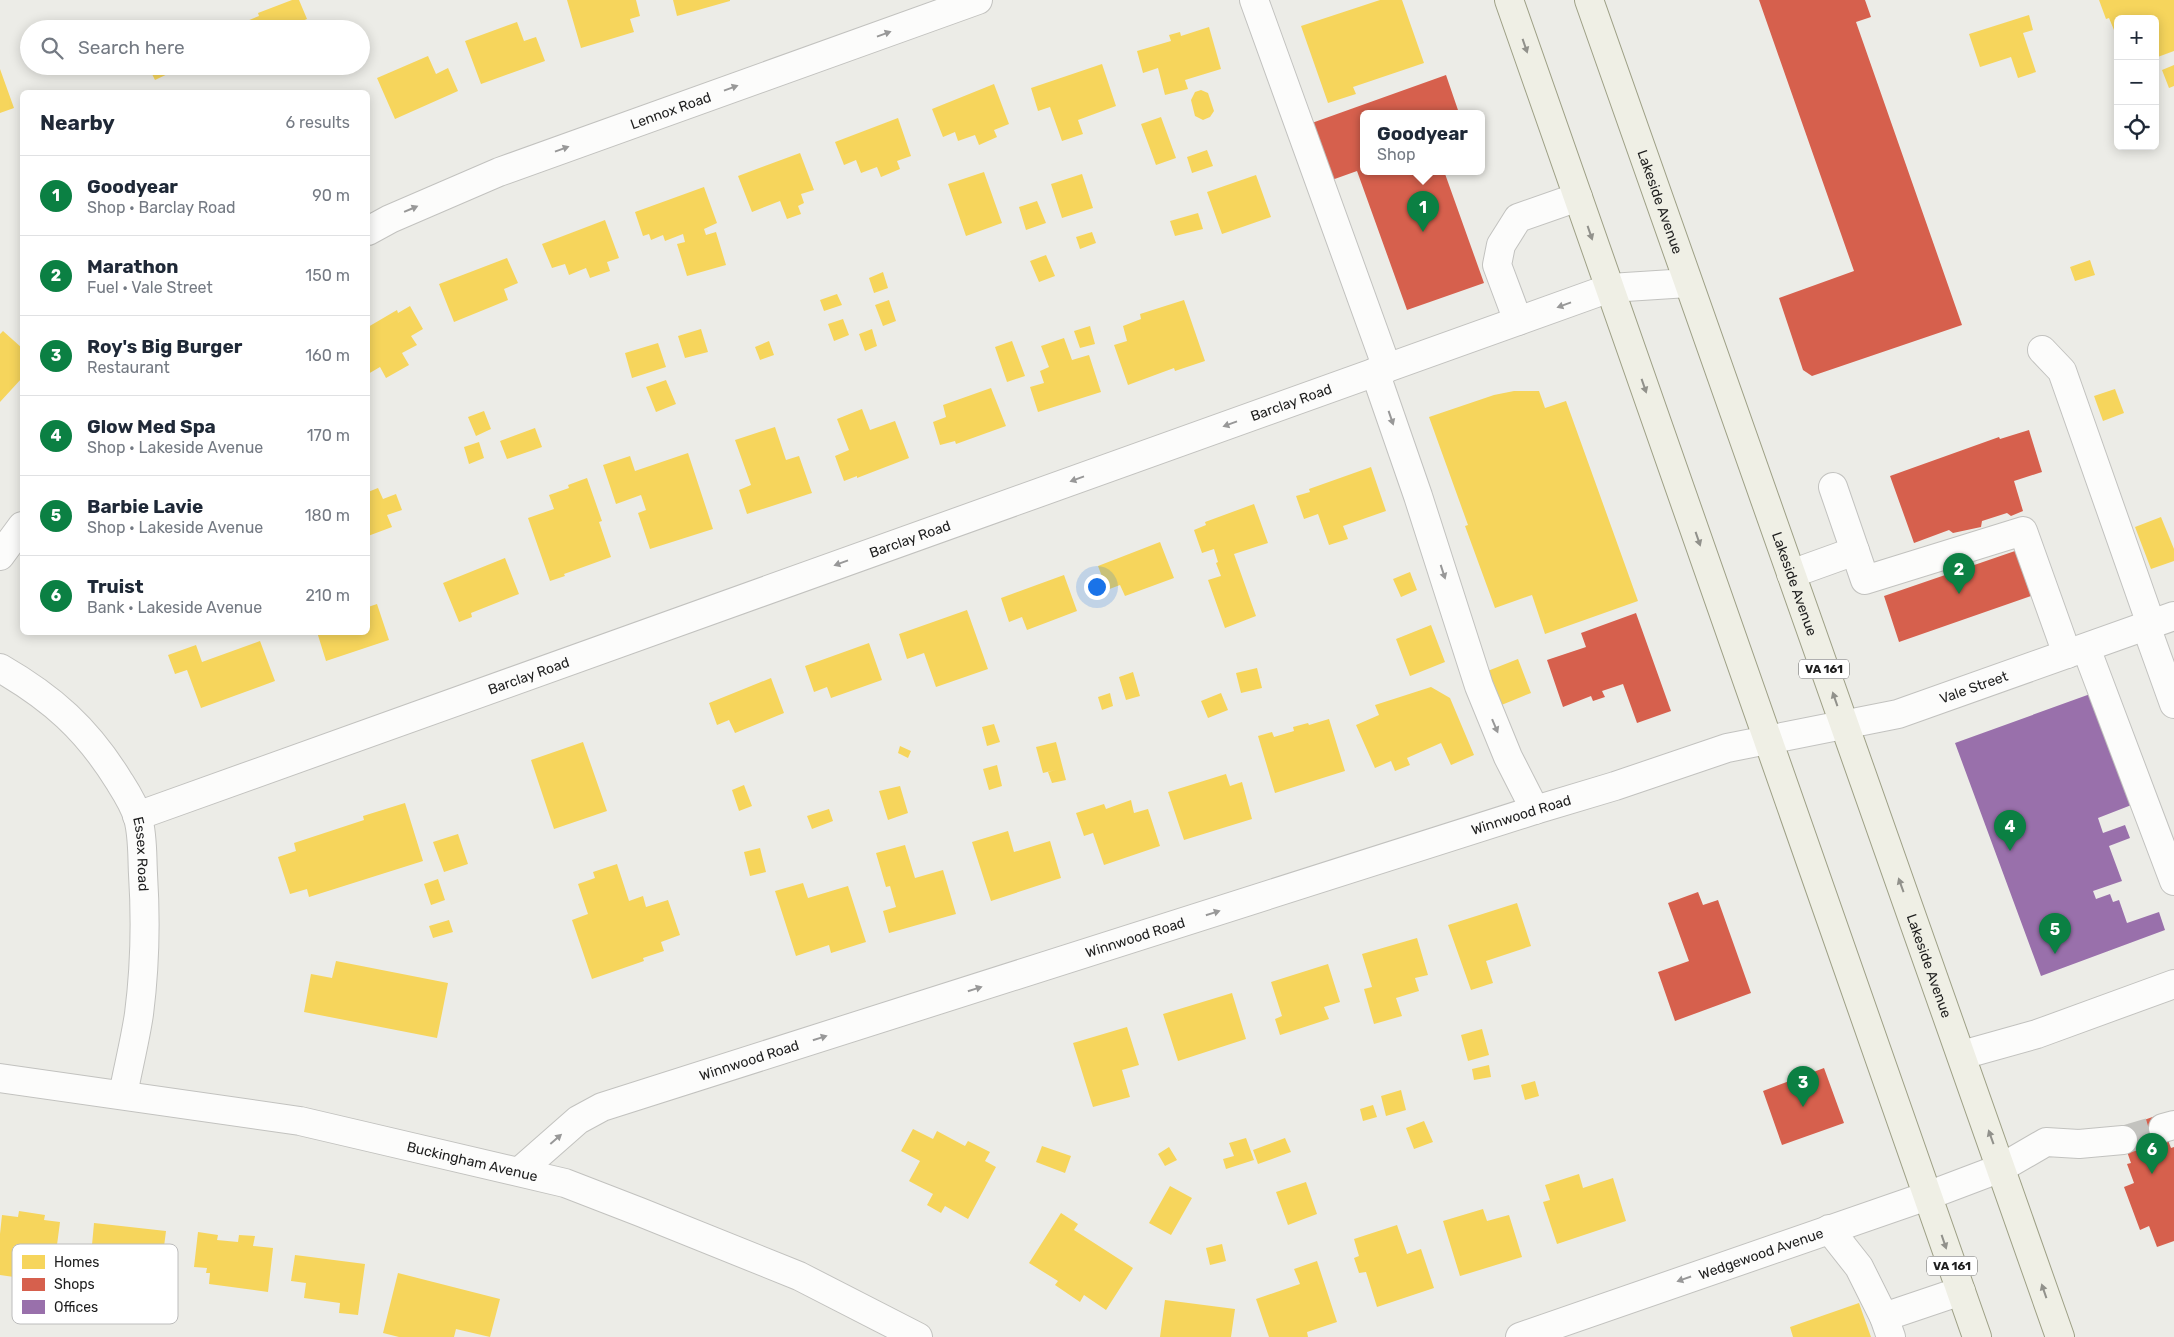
<!DOCTYPE html>
<html lang="en">
<head>
<meta charset="utf-8">
<style>
	:root { --surface:#fff; --page:#f6f6f7; --text:#1f2937; --muted:#747a83; --line:#e0e1e3; --accent:#0b8043 }
	body { margin:0; font-family:Rubik,sans-serif; background:var(--page); color:var(--text) }
	.controls { position:absolute; right:15px; top:15px; display:grid; overflow:hidden; border-radius:8px; box-shadow:0 2px 12px #0003 }
	.controls button { width:45px; height:45px; display:grid; place-items:center; padding:0; border:0; border-bottom:1px solid var(--line); background:var(--surface); color:var(--text); font:25px sans-serif }
	.you { position:absolute; left:1096px; top:586px; width:18px; height:18px; margin:-12px; border:4px solid #fff; border-radius:50%; background:#1a73e8; box-shadow:0 0 0 8px #1a73e833 }
	.badge { display:grid; place-items:center; width:32px; height:32px; border-radius:50%; background:var(--accent); color:#fff; font-size:16px; font-weight:700 }
	.pin { position:absolute; translate:-50% -41px; filter:drop-shadow(0 1px 2px #0008) }
	.pin::after { content:''; position:absolute; top:26px; width:18px; height:15px; background:inherit; clip-path:polygon(0 0,100% 0,50% 100%) }
	.popup { position:absolute; left:1360px; top:110px; width:125px; height:65px; box-sizing:border-box; display:grid; place-content:center; border-radius:8px; background:var(--surface); filter:drop-shadow(0 1px 4px #0005); font-size:16px; white-space:nowrap; color:var(--muted) }
	.popup b { font-size:19px; color:var(--text) }
	.popup::after { content:''; position:absolute; left:50%; top:100%; margin-left:-10px; border:10px solid transparent; border-top-color:var(--surface) }
	.list { margin:0; padding:0; list-style:none }
	h2 { display:flex; justify-content:space-between; align-items:center; height:65px; margin:0; padding:0 20px; font-size:21px }
	h2 small { font-size:16px; font-weight:400; color:var(--muted) }
	.list li { display:grid; grid-template-columns:32px 1fr auto; gap:15px; align-items:center; box-sizing:border-box; height:80px; padding:0 20px; border-top:1px solid var(--line) }
	.list b { display:block; font-size:19px; white-space:nowrap }
	.list p { margin:0; font-size:16px; white-space:nowrap; color:var(--muted) }
	.list em { font-size:16px; font-style:normal; color:var(--muted) }
	.icon { flex:none; width:28px; height:28px; fill:none; stroke:currentColor; stroke-width:2; stroke-linecap:round; stroke-linejoin:round }
	.map { position:relative; flex:none; width:2174px; height:1337px; overflow:hidden }
	.search { position:absolute; background:var(--surface); box-shadow:0 2px 12px #0003; left:20px; top:20px; width:350px; height:55px; display:flex; align-items:center; gap:12px; box-sizing:border-box; padding:0 18px; border-radius:28px; color:var(--muted); font-size:19px }
	.panel { position:absolute; background:var(--surface); box-shadow:0 2px 12px #0003; left:20px; top:90px; width:350px; height:545px; border-radius:8px }
	.map>svg:first-child { display:block }
	.homes { fill:#f6d55c }
	.shops { fill:#d6604d }
	.offices { fill:#9970ab }
	.lines { fill:none; stroke-linecap:round; stroke-linejoin:round }
	.minor-tunnel { stroke:#c3c3bf; stroke-width:28; stroke-dasharray:28 14; stroke-linecap:butt }
	.minor-casing { stroke:#c2c2bf; stroke-width:30 }
	.major-casing { stroke:#9ea086; stroke-width:30 }
	.minor { stroke:#fcfcfb; stroke-width:28 }
	.major { stroke:#efefe5; stroke-width:28 }
	.oneway { fill:#989898 }
	.oneway2 { fill:#91918b }
	.labels { text-anchor:middle; dominant-baseline:central; stroke-width:5; stroke-linejoin:round; paint-order:stroke }
	.shield { fill:#fff; stroke:#626262; stroke-width:1 }
	.shield-label { font-size:12px; font-weight:bold; fill:#1e1e1e }
	.street-label { font-size:14px; fill:#1e1e1e; stroke:#fff }
	.key { fill:#fff; stroke:#bcbcbc; stroke-width:1 }
	.key-label { font-size:14px; fill:#1e1e1e }
</style>
</head>
<body>
<div class="map">
<svg width="2174" height="1337" viewBox="0 0 2174 1337">
	<rect width="100%" height="100%" fill="#ecece7"/>
	<path class="homes" d="M292,0H299L307,19L283,29H250L247,21L259,16L258,13Z
		M567,0H636L640,16L630,19L634,32L581,48Z
		M673,0H730V1L677,16Z
		M1380,0H1402L1424,63L1353,87L1356,94L1328,103L1301,26Z
		M2099,0H2174V51L2155,58V19H2118V29L2114,30L2109,18L2106,19Z
		M2029,15L2033,30L2023,33L2036,72L2018,78L2011,57L1980,67L1969,34Z
		M517,22L524,41L536,37L545,61L481,84L465,41Z
		M164,23L166,29H149V28Z
		M1209,27L1221,69L1185,80L1188,89L1165,95L1158,68L1143,73L1137,51L1171,41L1169,35L1180,32L1181,36Z
		M428,56L436,74L448,68L458,91L395,119L377,78Z
		M1102,64L1116,106L1078,120L1083,134L1062,141L1050,107L1038,111L1031,88Z
		M2174,65V86L2169,88L2162,70Z
		M148,66H172L174,71L155,80Z
		M0,69L14,108L0,113Z
		M994,84L1009,124L994,130L997,137L979,145L975,135L958,141L955,132L943,137L932,109Z
		M1201,90L1208,93L1214,111L1210,117L1203,120L1195,116L1191,100L1195,92Z
		M1161,117L1176,158L1156,165L1141,124Z
		M898,118L911,156L897,161L900,169L881,177L877,167L861,173L856,160L844,165L835,142Z
		M1207,150L1213,166L1192,173L1187,157Z
		M800,153L814,190L801,194L804,203L798,206L801,214L787,219L780,201L752,212L738,176Z
		M984,172L1002,223L966,236L948,184Z
		M1082,174L1093,208L1062,218L1051,184Z
		M1256,175L1271,217L1222,234L1207,192Z
		M704,187L717,223L704,229L706,235L716,232L726,265L687,276L677,244L685,242L683,234L665,241L663,235L651,240L649,234L643,236L635,212Z
		M1037,201L1046,223L1026,230L1019,207Z
		M1198,213L1203,229L1175,236L1170,221Z
		M605,220L619,258L607,262L610,271L590,278L586,268L569,275L565,264L552,268L542,244Z
		M1092,232L1096,243L1080,249L1076,237Z
		M1046,255L1055,276L1039,282L1030,261Z
		M507,258L518,283L504,289L508,300L454,322L439,284Z
		M2090,260L2095,275L2075,281L2070,267Z
		M883,272L888,288L874,293L869,278Z
		M837,294L842,305L824,311L820,300Z
		M889,300L896,321L883,326L875,305Z
		M1184,300L1205,361L1175,371L1174,368L1128,385L1114,345L1127,341L1123,326L1141,319L1140,314Z
		M410,306L423,329L411,336L417,345L402,353L409,365L386,378L380,367L368,374V327L397,310L398,313Z
		M843,319L849,335L834,341L828,324Z
		M1090,326L1095,344L1080,348L1074,331Z
		M701,329L708,352L685,358L678,336Z
		M872,329L877,346L865,351L859,334Z
		M3,331L22,348V378L0,402V334Z
		M1064,338L1072,360L1089,355L1101,392L1038,412L1030,387L1044,383L1040,371L1049,367L1041,346Z
		M769,341L774,355L760,360L755,347Z
		M1012,341L1025,376L1007,382L995,347Z
		M658,343L666,367L632,378L625,353Z
		M666,380L676,404L656,412L646,387Z
		M991,388L1006,426L956,444L955,441L940,445L933,422L946,417L943,405Z
		M2115,389L2124,413L2103,421L2094,396Z
		M1514,391H1539L1545,408L1566,401L1638,601L1545,634L1532,595L1495,608L1465,526L1468,525L1429,417L1494,395Z
		M862,409L870,430L895,421L909,458L857,478V476L844,481L835,456L849,450L837,419Z
		M484,411L491,429L476,436L468,417Z
		M775,427L786,460L799,456L812,493L747,514L739,490L751,485L735,440Z
		M535,428L542,447L507,459L500,441Z
		M479,442L484,458L469,464L464,447Z
		M688,453L713,529L650,549L638,513L646,510L641,495L616,504L603,465L630,456L635,471Z
		M1371,467L1386,511L1343,526L1348,539L1329,545L1318,514L1304,519L1296,496L1310,492L1309,489Z
		M587,478L602,521L599,522L611,557L564,574L565,576L550,581L528,518L554,509L549,495L569,488L568,485Z
		M378,488L383,499L396,494L402,510L387,515L392,527L368,536V492Z
		M1254,504L1268,543L1234,554L1256,616L1225,628L1208,580L1221,576L1216,563L1218,562L1214,549L1202,553L1194,530L1206,525L1205,522Z
		M2161,517L2174,549V561L2151,569L2135,527Z
		M1160,542L1174,578L1125,596L1120,585L1107,590L1098,566Z
		M505,558L519,594L471,613L472,617L459,622L443,583Z
		M1410,572L1417,590L1401,597L1393,579Z
		M1064,575L1077,611L1027,630L1022,617L1009,622L1001,598Z
		M377,604L389,640L326,661L317,632H368V607Z
		M967,610L988,669L936,687L924,653L907,659L899,634Z
		M1431,625L1445,662L1410,676L1396,639Z
		M260,641L275,681L201,708L187,670L175,674L168,655L196,645L202,662Z
		M869,643L882,680L831,698L827,687L814,692L805,666Z
		M1518,659L1531,693L1499,706L1485,672Z
		M1257,668L1262,688L1241,693L1236,673Z
		M1133,672L1140,696L1126,700L1119,677Z
		M771,678L784,713L735,733L729,720L717,725L709,703Z
		M1431,687L1450,698L1474,755L1451,765L1441,743L1407,758L1410,765L1395,771L1391,761L1375,768L1356,725L1379,715L1375,705Z
		M1110,693L1113,706L1102,710L1098,697Z
		M1221,693L1228,710L1208,718L1201,701Z
		M1329,719L1345,771L1275,793L1258,736L1272,732L1274,737L1294,731L1293,727L1308,723L1309,725Z
		M994,724L1000,742L987,746L982,727Z
		M583,742L607,811L554,829L531,760Z
		M1056,742L1066,780L1052,783L1048,772L1055,770L1043,773L1036,747Z
		M900,746L911,751L908,758L898,753Z
		M997,765L1002,786L989,790L983,769Z
		M1226,774L1230,786L1242,782L1252,819L1184,840L1168,792Z
		M744,785L752,806L739,811L732,790Z
		M900,786L908,813L888,820L879,791Z
		M1131,800L1134,813L1148,809L1160,846L1104,865L1093,833L1084,836L1076,813L1104,804L1106,809Z
		M405,803L423,861L309,897L307,889L290,894L278,857L296,851L294,843L364,820L363,816Z
		M829,809L833,821L812,829L807,816Z
		M1008,831L1014,852L1050,841L1061,878L991,901L972,842Z
		M458,834L468,864L444,872L433,842Z
		M905,845L915,878L943,870L956,914L889,933L883,911L896,907L890,886L886,887L876,853Z
		M760,848L766,872L750,876L744,852Z
		M617,864L629,901L643,896L646,907L668,900L680,935L661,942L664,951L643,958L644,961L592,979L572,920L588,914L578,884L595,878L593,872Z
		M438,879L445,900L431,905L424,884Z
		M803,883L808,898L848,886L866,942L831,953L829,945L796,956L775,891Z
		M1517,903L1531,946L1486,961L1493,983L1471,990L1448,925Z
		M449,920L453,932L433,938L429,926Z
		M1417,938L1428,975L1415,978L1419,991L1396,998L1402,1016L1374,1024L1364,989L1372,987L1362,954Z
		M336,961L448,983L437,1038L304,1012L311,974L332,978Z
		M1328,964L1340,1002L1324,1007L1329,1019L1280,1035L1275,1019L1282,1016L1271,982Z
		M1232,993L1246,1039L1178,1061L1163,1014Z
		M1127,1027L1139,1065L1122,1070L1130,1097L1093,1107L1073,1043Z
		M1482,1029L1489,1055L1468,1061L1461,1035Z
		M1489,1065L1491,1077L1474,1080L1472,1069Z
		M1535,1081L1539,1096L1525,1100L1521,1085Z
		M1401,1090L1406,1110L1386,1116L1381,1096Z
		M1373,1105L1377,1117L1363,1121L1360,1109Z
		M1424,1121L1433,1142L1414,1149L1406,1128Z
		M913,1129L933,1139L937,1131L965,1146L968,1141L990,1152L985,1161L996,1167L968,1219L945,1206L941,1213L927,1205L933,1194L909,1181L920,1161L901,1151Z
		M1246,1138L1254,1160L1226,1169L1223,1159L1234,1156L1229,1143Z
		M1285,1138L1291,1152L1258,1164L1253,1150Z
		M1042,1146L1071,1156L1065,1173L1036,1162Z
		M1169,1147L1177,1160L1165,1166L1158,1154Z
		M1579,1174L1583,1188L1613,1178L1626,1221L1557,1244L1543,1202L1550,1200L1545,1185Z
		M1306,1182L1317,1214L1288,1225L1276,1192Z
		M1170,1186L1192,1198L1171,1235L1149,1223Z
		M1483,1209L1487,1221L1509,1215L1522,1257L1460,1276L1443,1221Z
		M19,1211L45,1215L44,1220L60,1222L54,1268H57L54,1293L19,1289L21,1278L0,1275V1234L2,1215L18,1217Z
		M1061,1213L1078,1224L1074,1230L1133,1268L1106,1310L1084,1295L1080,1302L1055,1285L1058,1281L1029,1263Z
		M94,1223L166,1231L160,1278L103,1272L106,1247L92,1245Z
		M1397,1225L1407,1254L1421,1249L1434,1288L1377,1307L1366,1272L1359,1273L1354,1258L1359,1256L1354,1239Z
		M198,1232L218,1235L217,1240L238,1242L239,1235L255,1236L253,1246L273,1248L268,1292L209,1284L210,1273H206L207,1268L194,1267Z
		M1222,1244L1226,1261L1210,1265L1206,1248Z
		M295,1255L365,1264L358,1315L339,1313L340,1303L304,1298L306,1283L291,1281Z
		M1317,1261L1337,1322L1307,1332L1308,1337H1269L1256,1299L1300,1284L1294,1269Z
		M398,1273L500,1299L490,1337L456,1329L454,1337H399L383,1333Z
		M1165,1300L1235,1309L1231,1337H1160Z
		M1859,1303L1871,1337H1793L1790,1327Z"/>
	<path class="shops" d="M1759,0H1865L1871,17L1856,22L1962,325L1812,376L1803,370L1779,298L1854,271Z
		M1446,75L1459,113H1364V171H1444L1484,283L1407,310L1357,171L1329,181L1309,124Z
		M2029,430L2042,472L2014,481L2023,511L2011,516L2007,513L1982,521L1981,527L1953,533L1949,530L1914,543L1890,476L1999,437L2000,439Z
		M2015,551L2031,596L1899,642L1884,596Z
		M1636,613L1671,711L1637,723L1623,684L1602,691L1605,697L1593,701L1591,696L1563,707L1547,660L1586,647L1581,633Z
		M1698,892L1703,905L1718,900L1751,993L1675,1021L1658,972L1689,961L1668,903Z
		M1824,1068L1844,1123L1782,1145L1763,1091Z
		M2158,1115L2171,1148L2174,1147V1241L2157,1247L2149,1226L2140,1230L2124,1187L2134,1183L2127,1164L2131,1163L2119,1129Z"/>
	<path class="offices" d="M2093,693L2134,804L2098,818L2103,833L2125,825L2130,838L2109,846L2122,881L2093,891L2096,899L2110,894L2113,902L2119,900L2127,923L2159,912L2165,930L2041,976L1955,743Z"/>
	<g class="lines">
		<path class="minor-tunnel" d="M2123,1140L2163,1128"/>
		<g class="minor-casing">
			<g id="minor">
				<path d="M1254,0L1387,368"/>
				<path id="s1" d="M368,231L390,219L499,172L978,0"/>
				<path d="M1518,321L1497,265L1501,245L1518,218L1578,197"/>
				<path d="M2042,350L2062,371L2151,624"/>
				<path d="M1375,372L1418,496L1479,686L1508,757L1535,810"/>
				<path d="M1833,487L1865,580L2023,531L2067,654"/>
				<path d="M0,556L22,526"/>
				<path d="M1791,574L1855,551"/>
				<path d="M2146,626L2174,704"/>
				<path d="M2086,648L2174,881"/>
				<path id="s2" d="M0,668C52,698 87,729 119,781C126,792 134,804 138,818C143,836 142,855 143,874C146,921 145,967 139,1014C135,1041 128,1068 123,1095"/>
				<path id="s3" d="M137,816L1610,288L1688,283"/>
				<path d="M1962,1055L2037,1034L2174,984"/>
				<path id="s4" d="M0,1078L300,1121L565,1183L640,1212L799,1276L918,1337"/>
				<path d="M2163,1128L2174,1125"/>
				<path id="s5" d="M520,1171L578,1120L602,1107L1535,810L1615,786L1727,748L1898,714L2174,616"/>
				<path d="M1829,1229L1859,1267L1884,1317"/>
				<path id="s6" d="M1520,1337L1927,1196L2001,1168L2046,1142L2079,1144L2123,1140"/>
				<path d="M1891,1337L1884,1317L1961,1291"/>
			</g>
		</g>
		<g class="major-casing">
			<g id="major">
				<path d="M1509,0L1977,1337"/>
				<path id="s7" d="M1589,0L2060,1337"/>
			</g>
		</g>
		<use href="#minor" class="minor"/>
		<use href="#major" class="major"/>
	</g>
	<defs><path id="oneway-solid" d="M-6-.8H1V-3.2L6.5 0L1 3.2V.8H-6Z" transform="scale(1.25)"/></defs>
	<g class="oneway">
		<use href="#oneway-solid" transform="translate(884 34) rotate(-20)"/>
		<use href="#oneway-solid" transform="translate(731 88) rotate(-20)"/>
		<use href="#oneway-solid" transform="translate(562 149) rotate(-20)"/>
		<use href="#oneway-solid" transform="translate(411 209) rotate(-23)"/>
		<use href="#oneway-solid" transform="translate(1564 305) rotate(160)"/>
		<use href="#oneway-solid" transform="translate(1391 418) rotate(71)"/>
		<use href="#oneway-solid" transform="translate(1230 424) rotate(160)"/>
		<use href="#oneway-solid" transform="translate(1077 479) rotate(160)"/>
		<use href="#oneway-solid" transform="translate(841 563) rotate(160)"/>
		<use href="#oneway-solid" transform="translate(1443 572) rotate(72)"/>
		<use href="#oneway-solid" transform="translate(1495 726) rotate(67)"/>
		<use href="#oneway-solid" transform="translate(1213 913) rotate(-18)"/>
		<use href="#oneway-solid" transform="translate(975 989) rotate(-18)"/>
		<use href="#oneway-solid" transform="translate(820 1038) rotate(-18)"/>
		<use href="#oneway-solid" transform="translate(556 1139) rotate(-41)"/>
		<use href="#oneway-solid" transform="translate(1684 1279) rotate(161)"/>
	</g>
	<g class="oneway2">
		<use href="#oneway-solid" transform="translate(1525 46) rotate(71)"/>
		<use href="#oneway-solid" transform="translate(1590 233) rotate(71)"/>
		<use href="#oneway-solid" transform="translate(1644 386) rotate(71)"/>
		<use href="#oneway-solid" transform="translate(1698 539) rotate(71)"/>
		<use href="#oneway-solid" transform="translate(1835 699) rotate(-109)"/>
		<use href="#oneway-solid" transform="translate(1901 885) rotate(-110)"/>
		<use href="#oneway-solid" transform="translate(1991 1137) rotate(-110)"/>
		<use href="#oneway-solid" transform="translate(1944 1242) rotate(71)"/>
		<use href="#oneway-solid" transform="translate(2044 1291) rotate(-109)"/>
	</g>
	<g class="labels">
		<g class="shield">
			<rect x="1799" y="659.5" width="50" height="19" rx="4"/>
			<rect x="1927" y="1256.5" width="50" height="19" rx="4"/>
		</g>
		<g class="shield-label">
			<text x="1824" y="669">VA 161</text>
			<text x="1952" y="1266">VA 161</text>
		</g>
		<g class="street-label">
			<text stroke="none"><textPath href="#s1" startOffset="326">Lennox Road</textPath></text>
			<text stroke="none"><textPath href="#s7" startOffset="214">Lakeside Avenue</textPath></text>
			<text stroke="none"><textPath href="#s3" startOffset="1226">Barclay Road</textPath></text>
			<text stroke="none"><textPath href="#s3" startOffset="821">Barclay Road</textPath></text>
			<text stroke="none"><textPath href="#s7" startOffset="619">Lakeside Avenue</textPath></text>
			<text stroke="none"><textPath href="#s3" startOffset="416">Barclay Road</textPath></text>
			<text stroke="none"><textPath href="#s5" startOffset="1540">Vale Street</textPath></text>
			<text stroke="none"><textPath href="#s5" startOffset="1069">Winnwood Road</textPath></text>
			<text stroke="none"><textPath href="#s2" startOffset="244">Essex Road</textPath></text>
			<text stroke="none"><textPath href="#s5" startOffset="664">Winnwood Road</textPath></text>
			<text stroke="none"><textPath href="#s7" startOffset="1024">Lakeside Avenue</textPath></text>
			<text stroke="none"><textPath href="#s5" startOffset="259">Winnwood Road</textPath></text>
			<text stroke="none"><textPath href="#s4" startOffset="480">Buckingham Avenue</textPath></text>
			<text stroke="none"><textPath href="#s6" startOffset="255">Wedgewood Avenue</textPath></text>
		</g>
	</g>
	<rect x="12" y="1244" width="166" height="80" rx="8" class="key"/>
	<rect x="22" y="1255" width="23" height="14" fill="#f6d55c"/>
	<rect x="22" y="1278" width="23" height="13" fill="#d6604d"/>
	<rect x="22" y="1300" width="23" height="14" fill="#9970ab"/>
	<g class="key-label">
		<text x="54" y="1267">Homes</text>
		<text x="54" y="1289">Shops</text>
		<text x="54" y="1312">Offices</text>
	</g>
</svg>
<div class="controls">
<button>+</button>
<button>−</button>
<button><svg class="icon" aria-label="locate" viewBox="0 0 24 24"><circle cx="12" cy="12" r="6"/><path d="M12 2v4M12 18v4M2 12h4M18 12h4"/></svg></button>
</div>
<div class="you"></div>
<div class="pin badge" style="left:1423px;top:232px">1</div>
<div class="popup"><b>Goodyear</b>Shop</div>
<div class="pin badge" style="left:1959px;top:594px">2</div>
<div class="pin badge" style="left:1803px;top:1107px">3</div>
<div class="pin badge" style="left:2010px;top:851px">4</div>
<div class="pin badge" style="left:2055px;top:954px">5</div>
<div class="pin badge" style="left:2152px;top:1174px">6</div>
<div class="search"><svg class="icon" aria-label="search" viewBox="0 0 24 24"><circle cx="10" cy="10" r="6"/><path d="M15 15l6 6"/></svg>Search here</div>
<section class="panel">
<h2>Nearby<small>6 results</small></h2>
<ul class="list">
<li><span class="badge">1</span><div><b>Goodyear</b><p>Shop · Barclay Road</p></div><em>90 m</em></li>
<li><span class="badge">2</span><div><b>Marathon</b><p>Fuel · Vale Street</p></div><em>150 m</em></li>
<li><span class="badge">3</span><div><b>Roy's Big Burger</b><p>Restaurant</p></div><em>160 m</em></li>
<li><span class="badge">4</span><div><b>Glow Med Spa</b><p>Shop · Lakeside Avenue</p></div><em>170 m</em></li>
<li><span class="badge">5</span><div><b>Barbie Lavie</b><p>Shop · Lakeside Avenue</p></div><em>180 m</em></li>
<li><span class="badge">6</span><div><b>Truist</b><p>Bank · Lakeside Avenue</p></div><em>210 m</em></li>
</ul>
</section>
</div>
</body>
</html>
